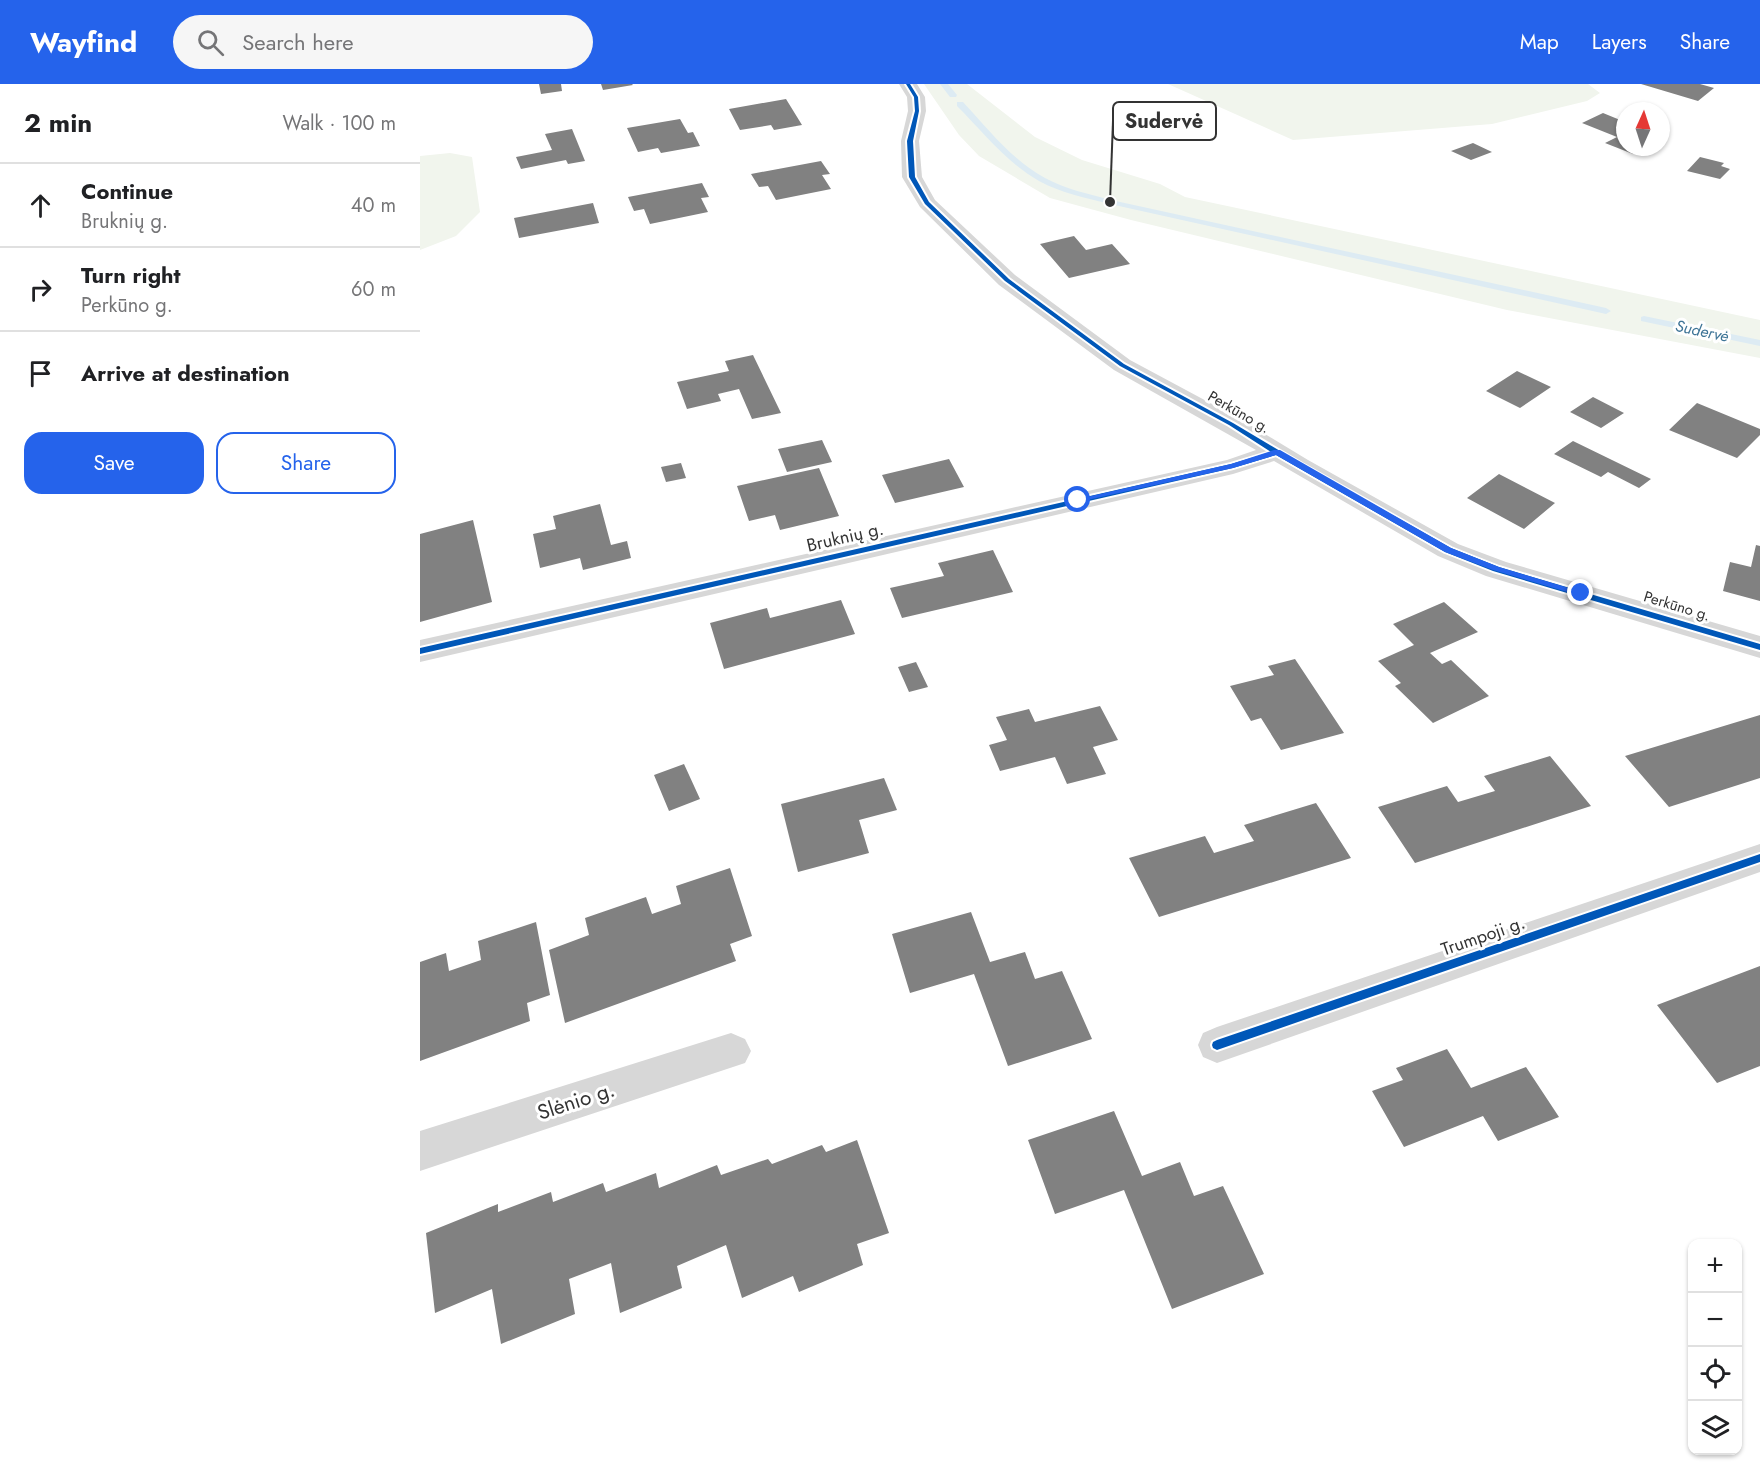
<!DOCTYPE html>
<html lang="en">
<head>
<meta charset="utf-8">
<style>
	:root { --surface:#fff; --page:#f6f6f6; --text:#202124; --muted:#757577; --line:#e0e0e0; --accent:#2563eb }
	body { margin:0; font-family:Jost,sans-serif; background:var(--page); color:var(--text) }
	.controls { position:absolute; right:18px; bottom:18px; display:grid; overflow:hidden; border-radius:12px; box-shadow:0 2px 4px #0004 }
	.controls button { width:54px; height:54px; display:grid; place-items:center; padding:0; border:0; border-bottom:2px solid var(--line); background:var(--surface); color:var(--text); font:30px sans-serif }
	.compass { position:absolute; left:1196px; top:18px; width:54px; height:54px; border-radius:50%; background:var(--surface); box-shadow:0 2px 4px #0004; rotate:3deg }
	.stop { position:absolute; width:18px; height:18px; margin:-14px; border:4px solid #2563eb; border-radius:50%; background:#fff }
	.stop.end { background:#2563eb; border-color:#fff; box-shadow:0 2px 6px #0008 }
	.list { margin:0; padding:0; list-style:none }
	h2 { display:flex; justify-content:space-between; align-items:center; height:78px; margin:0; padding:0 24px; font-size:26px }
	h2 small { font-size:20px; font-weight:400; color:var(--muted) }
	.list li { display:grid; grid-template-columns:39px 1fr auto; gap:18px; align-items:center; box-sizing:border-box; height:84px; padding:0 24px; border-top:2px solid var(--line) }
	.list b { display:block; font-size:22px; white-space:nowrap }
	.list p { margin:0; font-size:20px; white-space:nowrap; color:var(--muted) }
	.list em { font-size:20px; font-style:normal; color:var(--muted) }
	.actions { display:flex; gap:12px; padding:18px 24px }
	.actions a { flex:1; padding:14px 0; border:2px solid var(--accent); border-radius:18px; text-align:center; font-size:21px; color:var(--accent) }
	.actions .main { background:var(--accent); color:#fff }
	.icon { flex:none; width:33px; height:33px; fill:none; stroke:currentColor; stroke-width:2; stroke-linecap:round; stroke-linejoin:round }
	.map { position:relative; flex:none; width:1340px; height:1389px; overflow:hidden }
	header { display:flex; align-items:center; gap:36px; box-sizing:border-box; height:84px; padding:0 30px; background:var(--accent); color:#fff }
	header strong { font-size:28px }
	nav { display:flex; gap:33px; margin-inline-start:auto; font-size:21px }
	.search { width:420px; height:54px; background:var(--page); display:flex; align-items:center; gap:15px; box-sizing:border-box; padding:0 21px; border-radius:33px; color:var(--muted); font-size:22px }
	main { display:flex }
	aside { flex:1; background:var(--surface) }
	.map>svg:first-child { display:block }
	.green { fill:#f1f5ed }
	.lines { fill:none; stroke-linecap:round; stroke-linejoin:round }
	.stream { fill:#ddebf3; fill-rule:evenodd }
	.building { fill:#818181 }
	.street { fill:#d7d7d7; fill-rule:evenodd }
	.cycleway-casing { stroke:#fff; stroke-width:4 }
	.cycleway { fill:#0057b8; fill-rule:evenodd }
	.route { fill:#2563eb }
	.labels { text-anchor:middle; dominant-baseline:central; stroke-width:6; stroke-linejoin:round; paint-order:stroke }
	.far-street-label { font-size:15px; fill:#333; stroke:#fff }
	.far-water-label { font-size:16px; font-style:italic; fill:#3f7597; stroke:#fff }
	.street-label { font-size:18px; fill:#333; stroke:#fff }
	.near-street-label { font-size:21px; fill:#333; stroke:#fff }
	.leader { fill:none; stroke:#333; stroke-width:2 }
	.callout-dot { fill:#333; stroke:#fff; stroke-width:2 }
	.callout { fill:#fff; stroke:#333; stroke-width:2 }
	.callout-label { font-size:20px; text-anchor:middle; font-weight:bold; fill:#333 }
</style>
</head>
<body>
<header>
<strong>Wayfind</strong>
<div class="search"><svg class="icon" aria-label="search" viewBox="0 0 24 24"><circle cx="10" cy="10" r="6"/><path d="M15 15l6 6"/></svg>Search here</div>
<nav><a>Map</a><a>Layers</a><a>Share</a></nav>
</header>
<main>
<aside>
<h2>2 min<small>Walk · 100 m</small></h2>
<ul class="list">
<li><svg class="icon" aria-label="ahead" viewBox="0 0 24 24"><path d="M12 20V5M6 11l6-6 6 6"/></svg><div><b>Continue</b><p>Bruknių g.</p></div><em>40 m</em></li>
<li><svg class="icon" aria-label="right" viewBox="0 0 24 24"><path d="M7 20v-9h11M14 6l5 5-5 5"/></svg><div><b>Turn right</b><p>Perkūno g.</p></div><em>60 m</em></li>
<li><svg class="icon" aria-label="arrive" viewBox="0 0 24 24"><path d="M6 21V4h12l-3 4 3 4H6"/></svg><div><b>Arrive at destination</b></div></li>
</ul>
<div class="actions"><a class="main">Save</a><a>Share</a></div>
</aside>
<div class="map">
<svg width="1340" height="1389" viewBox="0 0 1340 1389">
	<rect width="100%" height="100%" fill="#fff"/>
	<path class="green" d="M504,0H547L615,53L662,76L740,100L765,113L1340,236V274L1087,226L711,136L630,114L559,72L539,51Z
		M748,0H1168L1180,9L1167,17L1072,40L873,56Z
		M30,69L52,73L60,128L36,152L0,166V72Z"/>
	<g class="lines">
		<path class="stream" d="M520,0H528L537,11L536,13H530Z
			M537,18H543C568,45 592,76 625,94C645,105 669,110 691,116L1186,224L1191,227L1186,230L690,120C666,114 641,109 619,97C587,79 563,48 537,22Z
			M1224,232L1340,256V262L1221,237V233Z"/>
	</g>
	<path class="building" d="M119,0H141L142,7L121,10Z
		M181,0H212L213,1L183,6Z
		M1221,0H1280L1294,4L1278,17Z
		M366,15L382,41L354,46L351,41L320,46L309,25Z
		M1183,29L1205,38V63H1228L1213,70L1185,59L1197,53L1162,39Z
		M260,35L268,49L273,48L280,62L241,69L238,64L218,68L207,44Z
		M152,45L165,77L148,80L146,76L101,85L96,73L132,66L125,50Z
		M1053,59L1072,68L1051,76L1031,67Z
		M1280,73L1304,79L1301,82L1310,85L1300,95L1267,87Z
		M401,77L410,90L402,91L411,105L356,116L348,102L339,103L331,90Z
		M282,99L289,113L281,114L288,128L230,140L224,125L214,127L208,113Z
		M173,119L179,139L99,154L94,134Z
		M654,152L666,166L692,160L710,180L649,194L620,160Z
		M333,271L361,329L332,335L319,305L298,310L301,317L267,325L257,298L309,287L305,277Z
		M1097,287L1131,303L1100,324L1066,307Z
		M1173,313L1204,329L1181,344L1150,328Z
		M1277,319L1340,345V351L1317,374L1249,346Z
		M402,356L412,378L367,388L358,365Z
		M1153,357L1231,395L1219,404L1188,388L1181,393L1134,370Z
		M529,375L544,403L475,419L462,391Z
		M261,379L266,394L246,398L241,383Z
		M399,384L419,432L360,446L355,431L329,437L317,402Z
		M1079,390L1135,419L1104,445L1047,414Z
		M180,420L191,461L207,457L211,474L163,486L160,474L120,484L113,450L136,445L133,432Z
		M53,436L72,518L0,538V450Z
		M1336,461L1340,462V517L1303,507L1310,478L1331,483Z
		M573,466L593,508L482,534L470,504L524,492L518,479Z
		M421,516L435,550L304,585L290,539L347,524L350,534Z
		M1024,518L1058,548L1010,569L1022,580L1031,576L1069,612L1013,639L975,602L981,599L958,577L994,561L973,540Z
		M875,575L924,649L861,666L841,634L831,637L810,602L854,591L848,582Z
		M496,578L508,603L489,608L478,583Z
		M680,622L698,656L673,663L686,690L647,700L635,673L580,687L569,661L587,656L576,633L609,625L615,638Z
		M1340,631V694L1249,723L1205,672Z
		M1130,672L1171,722L995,779L958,723L1027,702L1038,718L1075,707L1064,692Z
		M264,680L280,715L249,727L234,691Z
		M464,694L477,726L439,736L449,769L378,788L361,720Z
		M896,719L931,774L739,833L709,774L785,752L794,769L834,757L824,741Z
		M310,784L332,852L310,860L316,877L145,939L129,866L169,851L165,834L226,813L232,830L261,820L256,802Z
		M551,828L570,878L605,868L615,895L642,887L672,955L588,982L554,890L490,909L472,850Z
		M116,838L130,911L107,919L110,937L0,977V878L26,869L29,887L61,876L58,857Z
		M1340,882V982L1297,999L1237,921Z
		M1027,965L1051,1004L1106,983L1139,1033L1078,1057L1063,1032L984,1063L952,1007L983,996L976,984Z
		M694,1027L722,1092L760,1078L774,1112L803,1102L844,1190L752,1225L704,1106L635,1130L608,1056Z
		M437,1056L469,1149L437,1160L443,1181L379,1208L373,1192L322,1214L306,1161L257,1182L262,1204L200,1229L191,1179L149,1195L155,1230L81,1260L72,1205L15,1229L6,1149L78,1120V1128L131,1108L133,1118L183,1099L186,1108L236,1089L239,1104L297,1081L301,1091L348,1075L352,1080L402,1061L406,1068Z"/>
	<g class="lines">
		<path class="street" d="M479,0H497L505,13L506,27L499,57L502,93L515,116L595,191L710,276L820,335L888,376L1038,460L1086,478L1340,552V574L1066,492L1018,472L854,377L813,390L0,578V556L807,376L836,366L694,286L579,201L500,123L482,93L481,57L488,27L487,13Z
			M1340,760V788L797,979L783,973L778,961L783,949L797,943Z
			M311,949L325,955L331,967L325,979L0,1087V1047Z"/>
		<g class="cycleway-casing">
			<path id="cycleway" d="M486,0H490L498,13L499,27L493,57L495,93L509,118L589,195L704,280L813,339L882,380L1031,464L1079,483L1340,560V566L1073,487L1025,468L856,371L813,384L0,570V564L811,380L851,368L809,341L700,282L585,197L505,120L489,93L487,57L495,27L494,13Z
				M1340,770V778L797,966L793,964L792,961L793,958L797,956Z"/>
		</g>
		<use href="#cycleway" class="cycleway"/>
	</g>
	<path class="route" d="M854,366H860L1031,464L1079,483L1165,509L1161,512L1073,486L1025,468L856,371L813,384L658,418L654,416L811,380Z"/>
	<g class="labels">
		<g class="far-street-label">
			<text transform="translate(819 328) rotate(30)">Perkūno g.</text>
			<text transform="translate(1257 522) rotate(17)">Perkūno g.</text>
		</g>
		<g class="far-water-label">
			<text transform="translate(1282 247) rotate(12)">Sudervė</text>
		</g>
		<g class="street-label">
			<text transform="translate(425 453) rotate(-13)">Bruknių g.</text>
			<text transform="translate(1063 852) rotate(-19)">Trumpoji g.</text>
		</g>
		<g class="near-street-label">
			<text transform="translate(156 1017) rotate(-18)">Slėnio g.</text>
		</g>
	</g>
	<path class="leader" d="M690 118L693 37"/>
	<circle class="callout-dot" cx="690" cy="118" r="6"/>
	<rect class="callout" x="693" y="18" width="103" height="38" rx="6"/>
	<g class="callout-label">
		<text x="744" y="44">Sudervė</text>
	</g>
</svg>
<div class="controls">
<button>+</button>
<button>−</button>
<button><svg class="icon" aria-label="locate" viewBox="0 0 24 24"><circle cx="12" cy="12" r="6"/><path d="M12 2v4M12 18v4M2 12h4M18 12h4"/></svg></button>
<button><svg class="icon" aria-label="layers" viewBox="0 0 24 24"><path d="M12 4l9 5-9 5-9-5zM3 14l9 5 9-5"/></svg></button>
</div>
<svg class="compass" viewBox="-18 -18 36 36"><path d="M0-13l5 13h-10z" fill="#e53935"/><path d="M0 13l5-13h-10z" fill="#757577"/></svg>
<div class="stop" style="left:658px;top:416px"></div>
<div class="stop end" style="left:1161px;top:509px"></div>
</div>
</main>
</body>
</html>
